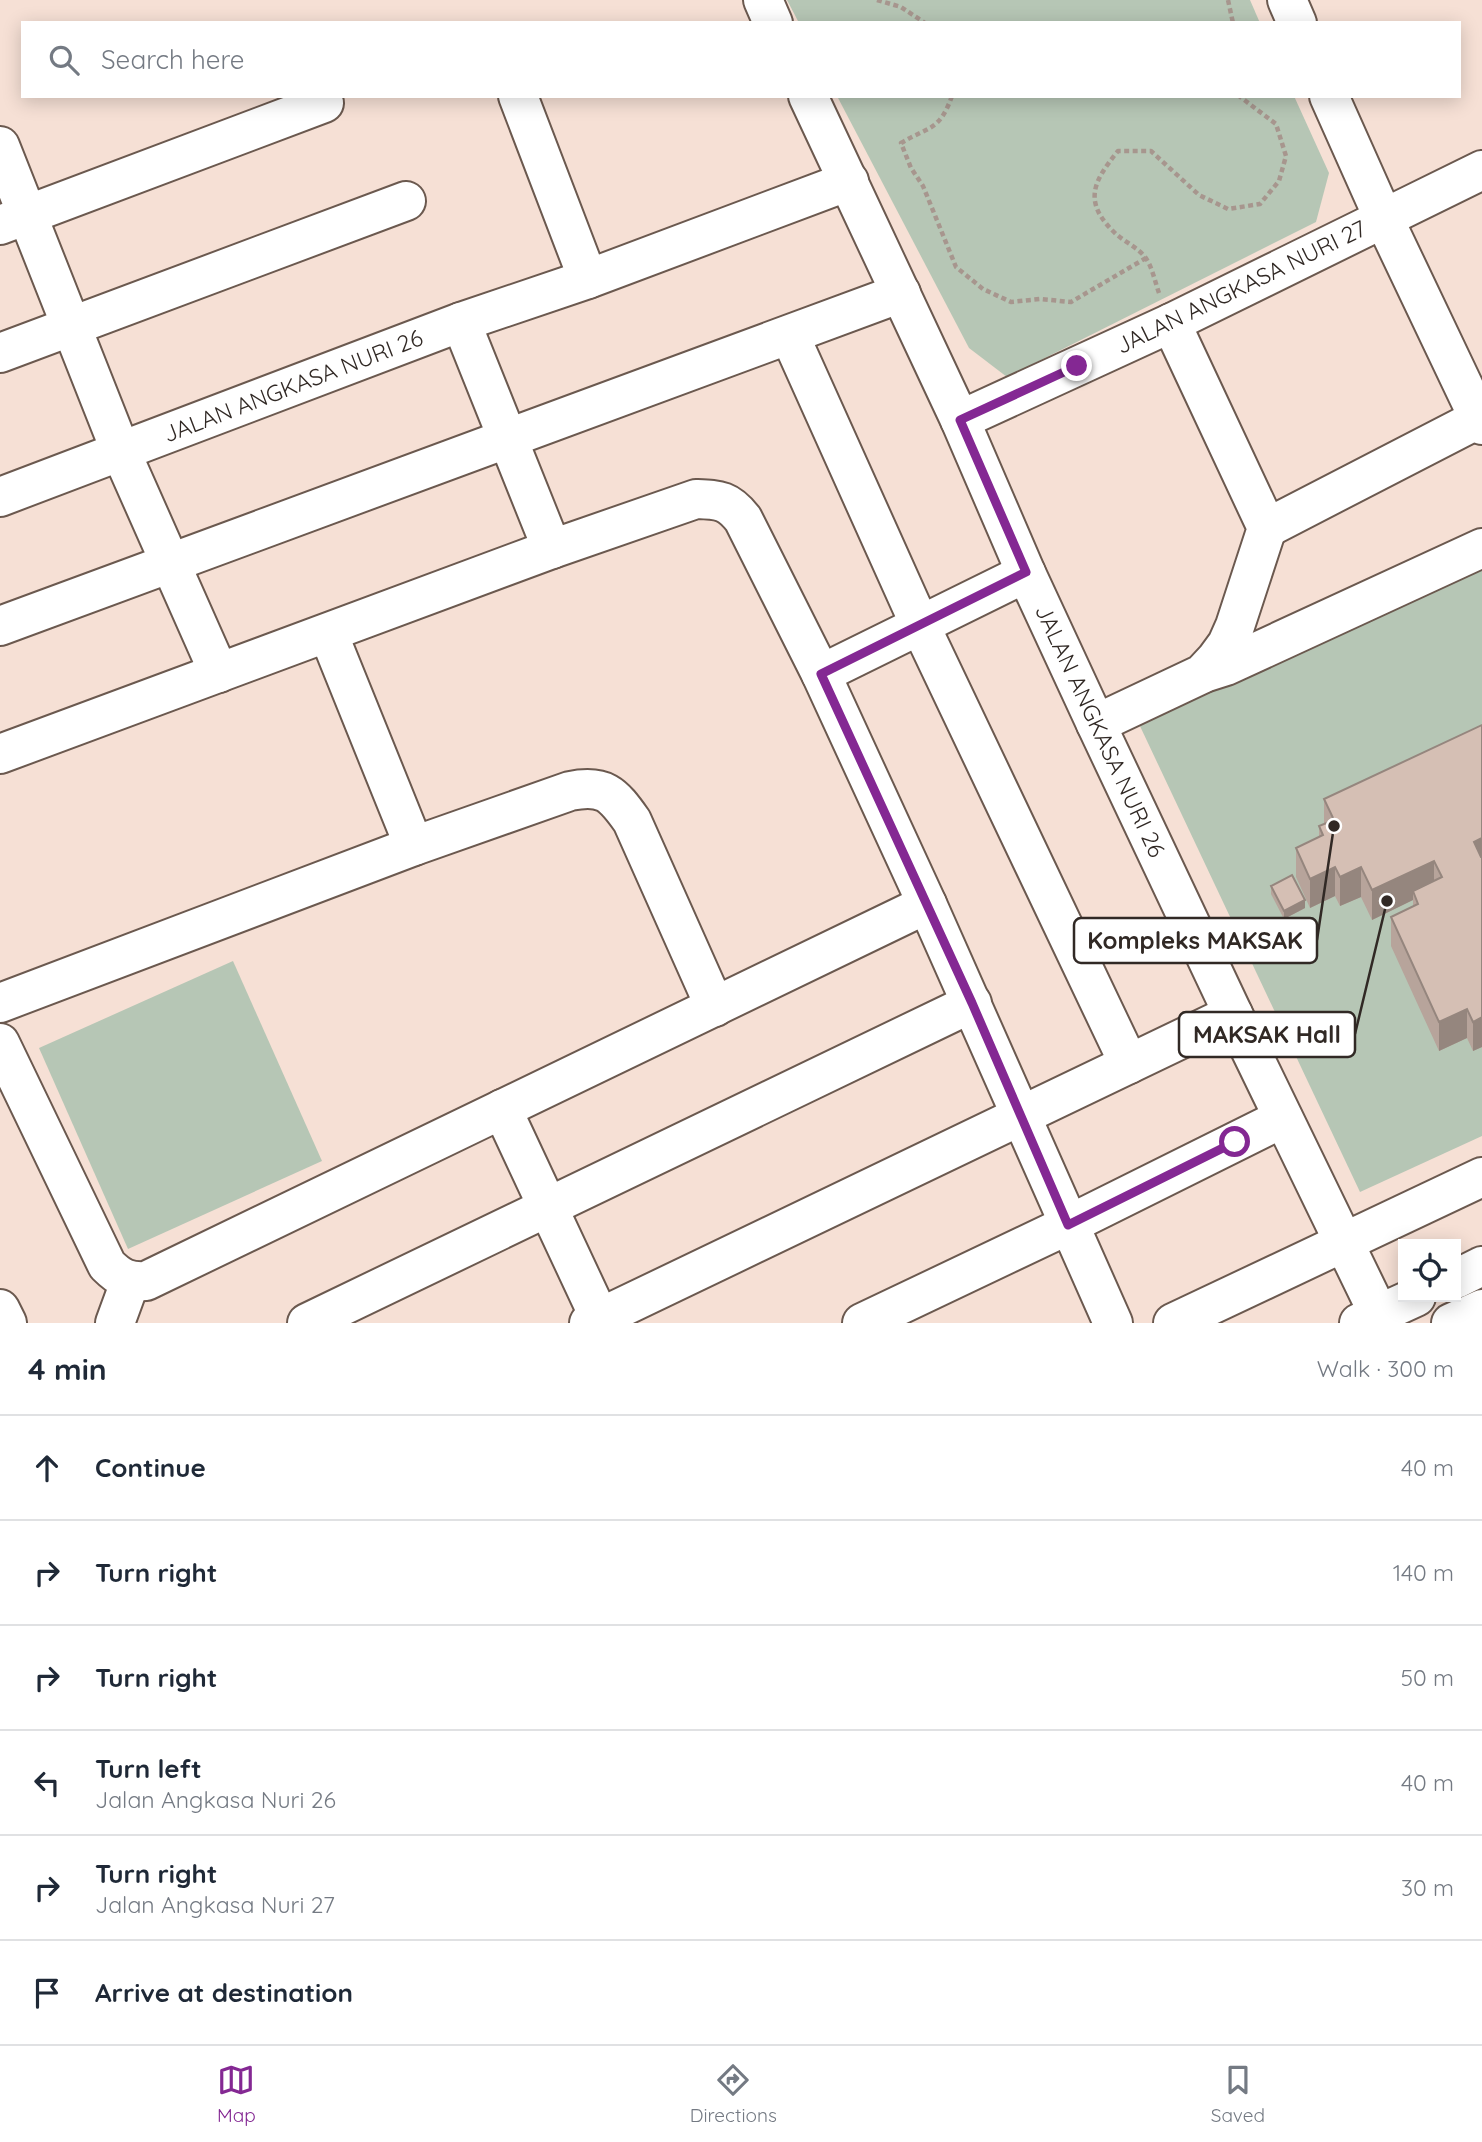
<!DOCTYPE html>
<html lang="en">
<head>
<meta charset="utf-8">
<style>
	:root { --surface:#fff; --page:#f2f2f3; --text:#1f2937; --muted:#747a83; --line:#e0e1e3; --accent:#842893 }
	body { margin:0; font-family:Quicksand,sans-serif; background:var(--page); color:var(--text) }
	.controls { position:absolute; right:21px; bottom:21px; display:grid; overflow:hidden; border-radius:0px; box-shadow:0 4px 18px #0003 }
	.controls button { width:63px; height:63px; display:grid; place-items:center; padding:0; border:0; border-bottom:2px solid var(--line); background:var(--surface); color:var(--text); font:35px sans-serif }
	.stop { position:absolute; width:21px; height:21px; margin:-16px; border:5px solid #842893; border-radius:50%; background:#fff }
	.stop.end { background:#842893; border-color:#fff; box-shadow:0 2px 7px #0008 }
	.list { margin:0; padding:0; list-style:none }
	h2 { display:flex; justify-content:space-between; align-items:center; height:91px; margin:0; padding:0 28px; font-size:30px }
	h2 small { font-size:23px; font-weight:400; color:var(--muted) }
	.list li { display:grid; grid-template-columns:46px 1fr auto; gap:21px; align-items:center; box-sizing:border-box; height:105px; padding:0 28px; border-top:2px solid var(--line) }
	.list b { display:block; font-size:26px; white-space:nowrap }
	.list p { margin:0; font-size:23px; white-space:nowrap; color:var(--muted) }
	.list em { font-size:23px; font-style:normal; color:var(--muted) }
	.icon { flex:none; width:38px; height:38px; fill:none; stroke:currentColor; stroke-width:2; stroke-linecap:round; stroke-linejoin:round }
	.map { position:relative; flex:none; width:1482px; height:1323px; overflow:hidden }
	.search { position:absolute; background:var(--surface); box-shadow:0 4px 18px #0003; left:21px; right:21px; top:21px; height:77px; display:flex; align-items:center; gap:18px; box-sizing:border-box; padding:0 24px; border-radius:0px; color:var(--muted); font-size:26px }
	.sheet { height:721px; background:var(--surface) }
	nav { display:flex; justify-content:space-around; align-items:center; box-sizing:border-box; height:98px; border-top:2px solid var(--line); background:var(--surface); font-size:19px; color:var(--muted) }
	nav a { display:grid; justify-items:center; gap:4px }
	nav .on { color:var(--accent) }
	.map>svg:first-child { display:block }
	.green { fill:#b6c6b5 }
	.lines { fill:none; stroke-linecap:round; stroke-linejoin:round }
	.minor-casing { stroke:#6b594f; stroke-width:42 }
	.major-casing { stroke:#6b594f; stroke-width:42 }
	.path { stroke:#a7968e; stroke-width:4.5; stroke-dasharray:5 3.5; stroke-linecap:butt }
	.minor { stroke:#fff; stroke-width:38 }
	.major { stroke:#fff; stroke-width:38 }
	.wall { fill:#b7a49b }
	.shaded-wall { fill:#95867e }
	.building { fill:#d5bfb4; stroke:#95867e; stroke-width:2 }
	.route { stroke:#842893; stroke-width:9 }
	.labels { text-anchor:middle; stroke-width:5; stroke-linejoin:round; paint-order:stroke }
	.street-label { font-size:23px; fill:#312925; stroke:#fff }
	.leader { fill:none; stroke:#312925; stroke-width:2.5 }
	.callout-dot { fill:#312925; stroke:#fff; stroke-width:2.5 }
	.callout { fill:#fff; stroke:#312925; stroke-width:2.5 }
	.callout-label { font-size:24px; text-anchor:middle; font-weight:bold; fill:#312925 }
</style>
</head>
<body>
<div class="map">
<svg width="1482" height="1323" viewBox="0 0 1482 1323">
	<rect width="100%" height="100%" fill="#f6e0d5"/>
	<!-- green -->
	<g class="green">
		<polygon points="787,0 1250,0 1260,23 799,23"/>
		<polygon points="837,96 1294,96 1329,173 1316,222 1007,377 969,348"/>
		<polygon points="1482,563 1482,1136 1360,1192 1139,724"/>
		<polygon points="233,961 322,1161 128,1249 39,1048"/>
	</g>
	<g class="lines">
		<!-- minor casing -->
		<g class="minor-casing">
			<g id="minor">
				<polyline points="763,0 773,23"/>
				<polyline points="1287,0 1297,23"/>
				<polyline points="518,96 588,279"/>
				<polyline points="808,96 960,420 1026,573 1096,724 1233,1014 1383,1323"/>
				<polyline points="1329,96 1383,217 1482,425"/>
				<polyline points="0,146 121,452 219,673"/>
				<polyline points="0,225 324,103"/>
				<polyline points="461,322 552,549"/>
				<polyline points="790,336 920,625 1129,1064"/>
				<polyline points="0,353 406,201"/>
				<polyline points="960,420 1171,323 1482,170"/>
				<polyline points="0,497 461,322 588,279 849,181"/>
				<polyline points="1267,528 1482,417"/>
				<polyline points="0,626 901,293"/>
				<polyline points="328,633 414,846"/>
				<polyline points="1204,673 1226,666 1482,548"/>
				<polyline points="821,674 1026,573"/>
				<polyline points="1096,724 1202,674 1216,659 1227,644 1235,626 1267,528 1171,323"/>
				<path d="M0,754L552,549L696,499C720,500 728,500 743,519L821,674L927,904L1113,1323"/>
				<path d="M0,1003L414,846L570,791C604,784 613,794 632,821L715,1007"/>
				<path d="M0,1043L107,1265C120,1278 128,1282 146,1281L927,904"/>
				<polyline points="502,1109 602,1323"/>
				<polyline points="0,1309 7,1323"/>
				<polyline points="115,1323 130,1282"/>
				<polyline points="307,1323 972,1003"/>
				<polyline points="589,1323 1233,1014"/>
				<polyline points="862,1323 1068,1225 1283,1118"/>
				<polyline points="1173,1323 1482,1177"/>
			</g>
		</g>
		<!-- major casing -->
		<g class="major-casing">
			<g id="major">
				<polyline points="1456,1279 1482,1266"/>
				<polyline points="1359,1323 1416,1297"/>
				<polyline points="1451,1323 1482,1309"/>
			</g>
		</g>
		<!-- path -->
		<g class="path">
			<polyline points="877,0 901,7 925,23"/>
			<polyline points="1228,0 1233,23"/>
			<path d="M952,96C939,132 929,126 901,143L911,168L923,186L956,267L983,289L1011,302L1040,299L1071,302L1146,258"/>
			<path d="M1159,293C1155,282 1152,266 1145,257C1138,248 1125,242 1116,234C1082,202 1093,182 1118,151H1151L1199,195L1228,209L1260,204L1279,181L1286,156L1276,124L1239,96"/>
		</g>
		<!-- minor -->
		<use href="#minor" class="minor"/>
		<!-- major -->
		<use href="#major" class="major"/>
	</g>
	<!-- wall -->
	<g class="wall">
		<polygon points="1482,725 1482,1047 1473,1051 1467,1038 1439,1051 1391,946 1391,917 1413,907 1413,900 1372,920 1361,897 1340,906 1335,896 1310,908 1296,877 1296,848 1319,837 1319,826 1324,824 1324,799"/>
		<polygon points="1271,886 1305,908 1284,919 1271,894"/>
	</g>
	<!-- shaded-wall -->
	<g class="shaded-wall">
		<polygon points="1482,838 1482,868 1474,842"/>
		<polygon points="1434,861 1434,890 1413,891 1413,900 1372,920 1372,890"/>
		<polygon points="1335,867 1335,896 1310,908 1310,879"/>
		<polygon points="1361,867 1361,897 1340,906 1340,877"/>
		<polygon points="1305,900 1305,908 1284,919 1284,911"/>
		<polygon points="1467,1009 1467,1038 1439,1051 1439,1022"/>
		<polygon points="1482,1017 1482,1047 1473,1051 1473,1022"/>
	</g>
	<!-- building -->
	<g class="building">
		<polygon points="1482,725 1482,838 1474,842 1481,857 1482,857 1482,1017 1473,1022 1467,1009 1439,1022 1391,917 1418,904 1413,891 1442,877 1434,861 1372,890 1361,867 1340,877 1335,867 1310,879 1296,848 1323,835 1319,826 1334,820 1324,799"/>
		<polygon points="1292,875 1305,900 1284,911 1271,886"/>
	</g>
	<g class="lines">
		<!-- route -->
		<polyline class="route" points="1077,366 960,420 1026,572 821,674 972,1003 1068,1225 1235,1142"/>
	</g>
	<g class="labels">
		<!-- street labels -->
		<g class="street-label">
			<text transform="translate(1241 287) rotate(-26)" y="8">JALAN ANGKASA NURI 27</text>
			<text transform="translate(293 386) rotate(-21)" y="8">JALAN ANGKASA NURI 26</text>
			<text transform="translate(1100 731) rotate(65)" y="8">JALAN ANGKASA NURI 26</text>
		</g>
	</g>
	<!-- callouts -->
	<path class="leader" d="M1334 826L1317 940M1387 901L1355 1034"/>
	<g class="callout-dot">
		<circle cx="1334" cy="826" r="7"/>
		<circle cx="1387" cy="901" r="7"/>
	</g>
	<g class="callout">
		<rect x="1074" y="918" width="243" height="45" rx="7"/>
		<rect x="1179" y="1012" width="176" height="45" rx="7"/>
	</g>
	<g class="callout-label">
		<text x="1195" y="949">Kompleks MAKSAK</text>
		<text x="1267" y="1043">MAKSAK Hall</text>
	</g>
</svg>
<div class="controls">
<button><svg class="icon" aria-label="locate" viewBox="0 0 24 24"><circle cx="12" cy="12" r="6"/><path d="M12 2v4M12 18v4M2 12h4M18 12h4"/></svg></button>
</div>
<div class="stop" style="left:1235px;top:1142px"></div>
<div class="stop end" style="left:1077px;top:366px"></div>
<div class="search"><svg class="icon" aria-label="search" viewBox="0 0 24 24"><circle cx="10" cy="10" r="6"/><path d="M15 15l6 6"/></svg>Search here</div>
</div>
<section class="sheet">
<h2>4 min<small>Walk · 300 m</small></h2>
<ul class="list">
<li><svg class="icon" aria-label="ahead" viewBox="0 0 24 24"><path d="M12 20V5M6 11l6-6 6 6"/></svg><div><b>Continue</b></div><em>40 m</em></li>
<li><svg class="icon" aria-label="right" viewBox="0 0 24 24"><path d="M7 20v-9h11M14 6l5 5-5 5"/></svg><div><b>Turn right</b></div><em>140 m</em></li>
<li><svg class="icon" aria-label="right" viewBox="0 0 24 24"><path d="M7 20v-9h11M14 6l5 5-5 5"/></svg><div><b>Turn right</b></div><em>50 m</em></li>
<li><svg class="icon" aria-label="left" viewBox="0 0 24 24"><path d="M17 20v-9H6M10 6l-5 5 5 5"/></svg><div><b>Turn left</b><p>Jalan Angkasa Nuri 26</p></div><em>40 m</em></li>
<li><svg class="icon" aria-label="right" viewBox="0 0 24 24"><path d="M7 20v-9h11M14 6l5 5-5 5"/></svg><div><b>Turn right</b><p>Jalan Angkasa Nuri 27</p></div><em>30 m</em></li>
<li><svg class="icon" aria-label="arrive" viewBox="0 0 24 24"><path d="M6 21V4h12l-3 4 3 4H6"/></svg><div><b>Arrive at destination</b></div></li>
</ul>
</section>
<nav>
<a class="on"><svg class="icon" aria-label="map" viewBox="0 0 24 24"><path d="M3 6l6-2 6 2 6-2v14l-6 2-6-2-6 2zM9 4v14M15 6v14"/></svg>Map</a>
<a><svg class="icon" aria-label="directions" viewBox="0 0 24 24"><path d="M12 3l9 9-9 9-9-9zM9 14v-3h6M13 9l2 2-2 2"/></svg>Directions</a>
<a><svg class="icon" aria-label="saved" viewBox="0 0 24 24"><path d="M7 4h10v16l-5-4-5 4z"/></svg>Saved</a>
</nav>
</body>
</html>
